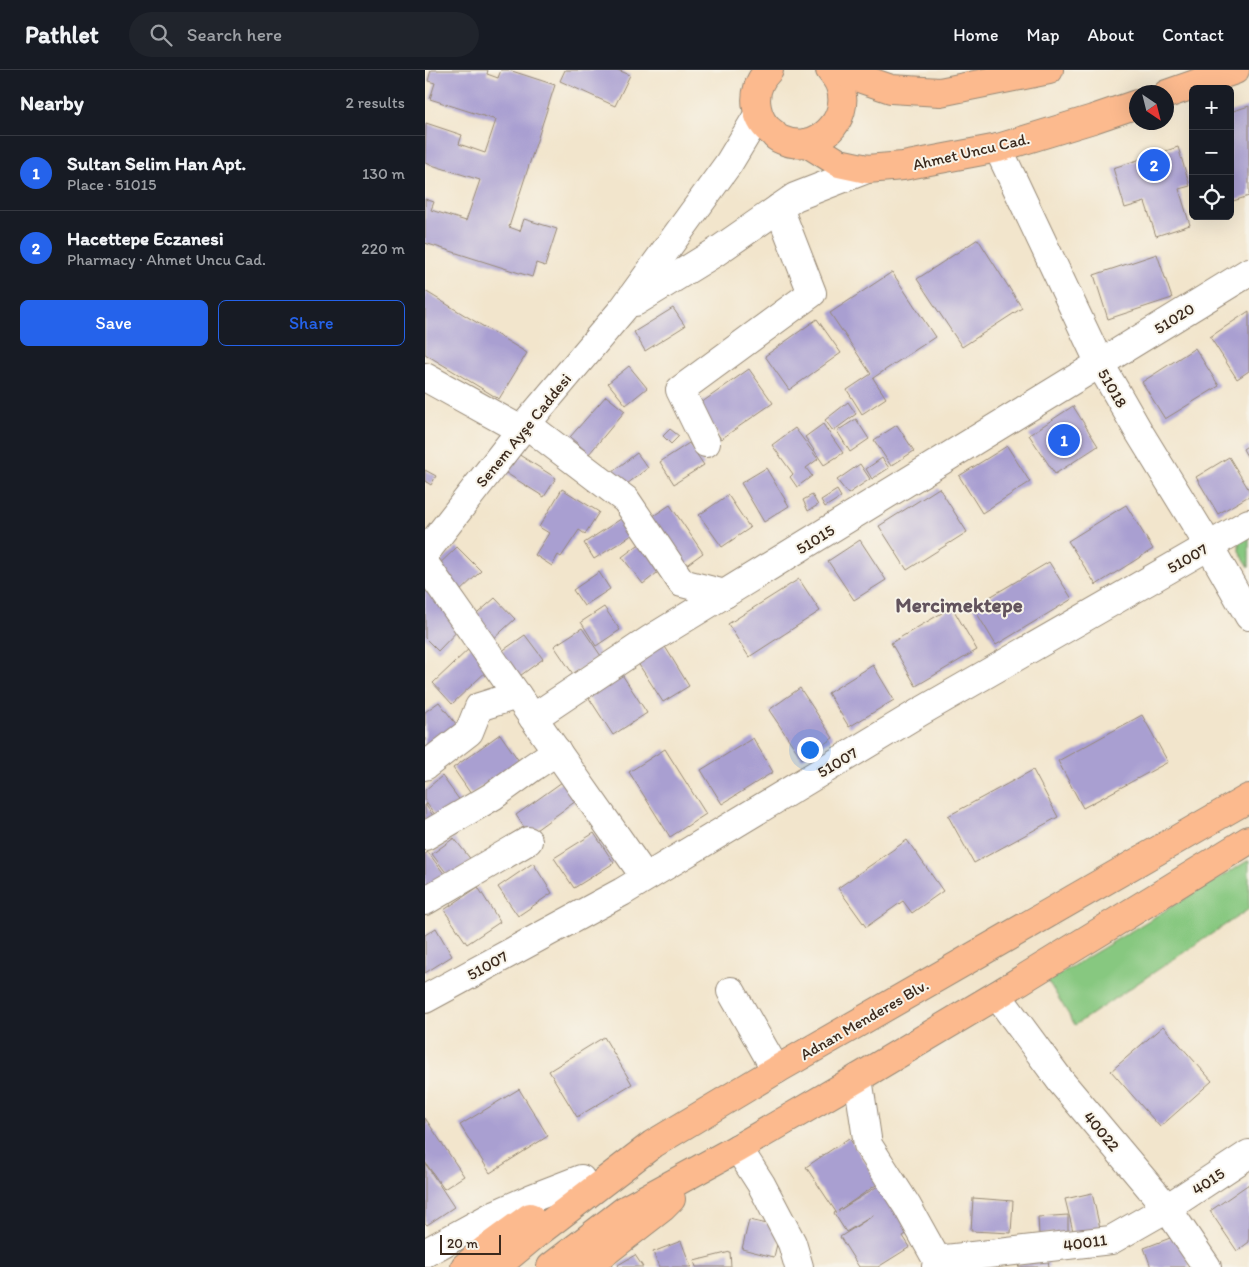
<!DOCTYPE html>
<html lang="en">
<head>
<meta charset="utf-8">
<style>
	:root { --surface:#171b24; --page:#20242c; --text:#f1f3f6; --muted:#9ea1a6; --line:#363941; --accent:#2563eb }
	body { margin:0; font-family:Itim,sans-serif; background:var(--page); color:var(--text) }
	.controls { position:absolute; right:15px; top:15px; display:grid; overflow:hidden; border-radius:8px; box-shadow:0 5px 20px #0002 }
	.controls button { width:45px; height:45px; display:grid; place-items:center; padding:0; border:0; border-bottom:1px solid var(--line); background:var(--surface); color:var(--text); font:25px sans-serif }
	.compass { position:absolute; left:704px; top:15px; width:45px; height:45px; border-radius:50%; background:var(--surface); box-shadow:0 5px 20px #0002; rotate:145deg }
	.scale { position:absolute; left:15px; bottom:12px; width:61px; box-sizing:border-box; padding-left:5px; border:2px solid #3b2a1e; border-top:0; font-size:14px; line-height:18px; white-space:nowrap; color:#3b2a1e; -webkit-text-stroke:4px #f7f3e8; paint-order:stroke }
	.you { position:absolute; left:384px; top:679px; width:18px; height:18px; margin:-12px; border:4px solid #fff; border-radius:50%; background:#1a73e8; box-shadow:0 0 0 8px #1a73e833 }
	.badge { display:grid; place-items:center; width:32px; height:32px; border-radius:50%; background:var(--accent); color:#fff; font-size:16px; font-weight:700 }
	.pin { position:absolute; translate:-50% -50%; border:2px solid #fff; box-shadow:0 1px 5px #0006 }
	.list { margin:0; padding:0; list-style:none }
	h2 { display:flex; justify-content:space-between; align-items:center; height:65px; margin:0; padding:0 20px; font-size:21px }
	h2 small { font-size:16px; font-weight:400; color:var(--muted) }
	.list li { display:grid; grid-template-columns:32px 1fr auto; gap:15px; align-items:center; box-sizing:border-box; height:75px; padding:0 20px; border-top:1px solid var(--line) }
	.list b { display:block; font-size:19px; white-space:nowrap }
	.list p { margin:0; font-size:16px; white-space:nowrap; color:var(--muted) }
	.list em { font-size:16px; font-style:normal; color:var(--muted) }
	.actions { display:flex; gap:10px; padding:15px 20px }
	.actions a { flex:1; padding:11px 0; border:1px solid var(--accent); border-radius:8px; text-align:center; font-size:18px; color:var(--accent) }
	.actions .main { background:var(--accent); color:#fff }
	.icon { flex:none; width:28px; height:28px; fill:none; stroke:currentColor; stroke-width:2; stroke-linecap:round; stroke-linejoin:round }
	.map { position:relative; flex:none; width:824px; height:1197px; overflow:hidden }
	header { display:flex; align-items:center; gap:30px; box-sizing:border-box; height:70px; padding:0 25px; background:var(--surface); border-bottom:1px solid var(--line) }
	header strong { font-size:24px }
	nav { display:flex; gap:28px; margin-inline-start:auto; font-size:18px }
	.search { width:350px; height:45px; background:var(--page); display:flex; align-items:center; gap:12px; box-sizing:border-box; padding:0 18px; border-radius:28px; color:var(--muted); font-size:19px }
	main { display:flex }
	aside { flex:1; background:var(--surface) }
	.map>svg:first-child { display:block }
	.green { fill:#87c880; stroke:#61794f }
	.building { fill:#a99fd1 }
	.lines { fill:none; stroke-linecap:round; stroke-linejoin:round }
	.minor-casing { stroke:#968875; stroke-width:30 }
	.major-casing { stroke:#968875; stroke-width:30 }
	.minor { stroke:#fff; stroke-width:28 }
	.major { stroke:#fcba8e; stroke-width:28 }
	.labels { text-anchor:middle; stroke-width:4; stroke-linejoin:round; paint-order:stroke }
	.street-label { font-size:16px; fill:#3b2a1e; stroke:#f7f3e8 }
	.district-label { font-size:21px; font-weight:bold; fill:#62535d; stroke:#f7f3e8 }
</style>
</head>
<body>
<header>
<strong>Pathlet</strong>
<div class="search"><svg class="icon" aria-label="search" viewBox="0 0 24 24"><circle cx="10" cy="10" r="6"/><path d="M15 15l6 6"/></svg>Search here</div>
<nav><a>Home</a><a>Map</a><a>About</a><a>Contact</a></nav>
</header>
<main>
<aside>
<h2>Nearby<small>2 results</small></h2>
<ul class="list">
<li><span class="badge">1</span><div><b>Sultan Selim Han Apt.</b><p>Place · 51015</p></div><em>130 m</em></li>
<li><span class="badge">2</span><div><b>Hacettepe Eczanesi</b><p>Pharmacy · Ahmet Uncu Cad.</p></div><em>220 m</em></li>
</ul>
<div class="actions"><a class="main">Save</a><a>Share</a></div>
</aside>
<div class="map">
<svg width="824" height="1197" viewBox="0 0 824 1197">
	<rect width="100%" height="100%" fill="#f7f3e8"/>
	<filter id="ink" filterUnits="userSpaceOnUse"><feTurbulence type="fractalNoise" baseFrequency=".02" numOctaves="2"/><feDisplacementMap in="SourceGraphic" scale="10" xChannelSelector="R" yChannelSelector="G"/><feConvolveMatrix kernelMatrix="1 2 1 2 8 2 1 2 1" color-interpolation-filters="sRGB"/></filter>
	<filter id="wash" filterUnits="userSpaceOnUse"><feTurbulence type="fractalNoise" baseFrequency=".0096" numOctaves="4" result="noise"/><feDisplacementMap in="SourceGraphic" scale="20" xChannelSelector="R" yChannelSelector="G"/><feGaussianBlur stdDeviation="1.12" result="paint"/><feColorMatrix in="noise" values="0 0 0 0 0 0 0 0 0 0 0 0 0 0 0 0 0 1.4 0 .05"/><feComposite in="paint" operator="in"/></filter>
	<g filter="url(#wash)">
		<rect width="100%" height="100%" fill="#f2e5cc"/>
		<!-- green -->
		<g class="green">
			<polygon points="824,465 824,497 814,481 814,471"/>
			<polygon points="824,790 824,839 650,955 623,911"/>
		</g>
		<g id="blocks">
			<!-- building -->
			<g class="building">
				<polygon points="6,0 63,0 62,4 73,8 76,0 84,0 130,15 84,157 95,161 99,149 132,159 120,196 111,193 107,207 0,173 0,129 9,132 6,140 41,151 55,110 0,93 1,53 37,65 34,74 60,83 71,50 5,29 10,13 3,11"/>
				<polygon points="140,0 193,0 205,5 190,36 135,11"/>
				<polygon points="824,36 824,126 805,132 805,42"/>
				<polygon points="753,77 765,116 754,119 765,155 731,166 720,132 700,138 688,98"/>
				<polygon points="553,169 597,238 537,277 492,209"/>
				<polygon points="732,184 747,228 683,249 669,205"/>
				<polygon points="467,202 510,267 448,308 461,328 437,344 422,320 446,304 405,243"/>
				<polygon points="0,221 102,283 74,329 0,284"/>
				<polygon points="248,238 260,256 220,281 209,262"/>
				<polygon points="824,241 824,301 812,309 785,267"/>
				<polygon points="392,249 416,283 364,320 340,286"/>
				<polygon points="770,278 794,316 740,349 717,312"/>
				<polygon points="204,296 222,318 201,335 183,313"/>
				<polygon points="324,299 348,333 296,369 273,335"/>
				<polygon points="181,326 200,341 164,384 145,367"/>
				<polygon points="423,332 431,344 408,361 400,350"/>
				<polygon points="648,336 673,376 630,404 604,365"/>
				<polygon points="431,349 444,369 425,382 412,361"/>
				<polygon points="398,354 418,383 399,395 380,367"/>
				<polygon points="472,355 489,381 466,396 449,370"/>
				<polygon points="370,358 393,389 381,398 387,406 372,417 365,407 368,404 347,375"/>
				<polygon points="245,359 254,366 246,374 238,366"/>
				<polygon points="264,373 279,395 249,414 235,392"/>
				<polygon points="824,375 824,390 818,379"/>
				<polygon points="582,376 605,412 557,443 534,406"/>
				<polygon points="212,383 223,398 198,417 187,402"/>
				<polygon points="93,384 131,408 119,427 81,403"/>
				<polygon points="804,387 824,420 824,426 793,444 771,407"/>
				<polygon points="457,388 464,398 447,409 441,399"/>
				<polygon points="435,394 445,409 423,424 412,410"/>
				<polygon points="341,398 364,436 339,452 316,413"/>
				<polygon points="0,400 11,406 6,415 0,411"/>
				<polygon points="514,418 542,462 482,500 454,456"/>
				<polygon points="137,419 174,442 160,464 154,460 136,487 133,485 127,496 110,485 124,463 114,457"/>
				<polygon points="412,420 416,427 400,437 396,430"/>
				<polygon points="303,425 325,458 297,477 274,445"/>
				<polygon points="387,425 393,435 383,441 378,430"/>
				<polygon points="245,435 278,483 253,501 219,452"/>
				<polygon points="701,435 728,479 671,515 643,471"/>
				<polygon points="205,443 215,460 169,489 159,473"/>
				<polygon points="435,470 461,510 429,530 403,491"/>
				<polygon points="217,472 237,499 218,514 197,487"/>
				<polygon points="32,477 56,501 31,525 7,501"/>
				<polygon points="624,492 647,529 571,575 548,537"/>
				<polygon points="174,502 185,519 159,536 148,520"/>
				<polygon points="0,509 40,553 13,581 0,568"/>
				<polygon points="374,509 395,541 324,587 303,554"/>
				<polygon points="70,528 90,549 65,572 45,550"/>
				<polygon points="179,537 195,560 171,576 156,552"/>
				<polygon points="527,537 552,580 491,616 466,573"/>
				<polygon points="157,558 176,586 148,604 129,576"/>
				<polygon points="100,565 118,589 88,611 70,586"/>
				<polygon points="236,570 264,616 238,632 209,587"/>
				<polygon points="48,575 68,595 27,634 8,613"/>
				<polygon points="448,595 469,630 424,657 403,623"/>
				<polygon points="196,603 222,643 188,665 162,625"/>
				<polygon points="375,618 408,668 377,689 344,640"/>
				<polygon points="14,632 35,659 0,685 0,642"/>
				<polygon points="717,645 743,692 658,738 633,691"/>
				<polygon points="75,664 94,691 46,724 28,698"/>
				<polygon points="328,668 348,702 297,734 276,700"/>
				<polygon points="240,679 281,744 245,767 204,702"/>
				<polygon points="608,700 633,747 549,793 523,746"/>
				<polygon points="17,706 36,732 13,749 0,731 0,720"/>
				<polygon points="137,712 151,731 104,765 91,745"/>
				<polygon points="0,734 11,750 0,758"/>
				<polygon points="169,763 189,793 149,818 129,788"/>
				<polygon points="29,768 47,791 25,808 7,784"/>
				<polygon points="482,770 518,821 487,843 478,831 441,857 413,818"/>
				<polygon points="3,782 20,805 0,820 0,784"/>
				<polygon points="108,793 127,823 93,846 73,817"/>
				<polygon points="53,817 75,852 42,874 19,840"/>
				<polygon points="11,858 27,886 0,903 0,865"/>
				<polygon points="738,956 787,1011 735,1057 686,1001"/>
				<polygon points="179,967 207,1014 152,1047 124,1001"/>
				<polygon points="94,1019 123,1066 65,1103 35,1055"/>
				<polygon points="0,1048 39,1106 19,1119 0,1092"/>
				<polygon points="424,1068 454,1113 413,1141 453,1116 465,1135 467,1134 485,1162 478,1166 485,1177 453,1197 434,1197 415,1167 449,1145 421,1162 409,1143 411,1142 381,1097"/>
				<polygon points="0,1093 29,1137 2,1155 0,1153"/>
				<polygon points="824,1114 824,1172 812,1181 785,1141"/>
				<polygon points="667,1123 675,1158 649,1165 640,1129"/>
				<polygon points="548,1128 588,1131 586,1163 546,1161"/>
				<polygon points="643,1145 643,1163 614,1164 613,1147"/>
				<polygon points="324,1150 356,1157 349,1187 317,1179"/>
				<polygon points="753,1165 765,1197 726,1197 719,1178"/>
				<polygon points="256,1171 266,1197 234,1197 228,1182"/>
				<polygon points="305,1182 306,1197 271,1197 269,1191"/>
				<polygon points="210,1185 218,1197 194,1197 193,1195"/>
				<polygon points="623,1190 624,1197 594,1197 593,1194"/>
			</g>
		</g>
	</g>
	<g filter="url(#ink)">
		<use href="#blocks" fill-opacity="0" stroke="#968875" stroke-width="1"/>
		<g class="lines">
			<!-- minor casing -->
			<g class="minor-casing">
				<g id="minor">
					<polyline points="573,78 675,294 714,362 784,476 824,546"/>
					<polyline points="210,232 291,182 370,127 442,99"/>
					<polyline points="0,307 96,360"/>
					<polyline points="101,354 201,430 257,513 300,524"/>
					<polyline points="281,373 255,320 387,223 354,138"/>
					<polyline points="0,483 96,360 198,239 304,93 333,45"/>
					<polyline points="0,494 220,807"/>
					<polyline points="108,648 226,569 824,202"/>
					<polyline points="0,696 44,662 54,637 92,625"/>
					<polyline points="0,766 68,726 108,697 132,681"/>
					<polyline points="0,831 103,771"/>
					<polyline points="306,921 351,1000"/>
					<polyline points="572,925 637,1013 742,1138 782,1197"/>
					<polyline points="0,929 197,822 495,642 824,453"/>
					<polyline points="433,1008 443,1075 482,1136 512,1190 511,1197"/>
					<polyline points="313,1078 336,1114 367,1173 374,1197"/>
					<polyline points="0,1183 71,1144 107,1128 156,1109"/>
					<polyline points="512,1190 686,1170 742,1138 824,1084"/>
				</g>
			</g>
			<!-- major casing -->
			<g class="major-casing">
				<g id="major">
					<path d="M344,0C334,10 329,24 332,38C334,49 339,57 348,63C350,66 354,69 357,70C391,85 427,50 415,16C413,10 409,5 405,0"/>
					<polyline points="411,0 466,19 515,22 624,0"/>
					<polyline points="742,24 810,0"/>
					<polyline points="382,73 414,93 442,99 478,96 573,78 668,49 712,34"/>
					<polyline points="40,1197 61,1179 105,1147"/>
					<polyline points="71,1197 111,1164 228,1074 351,1000 824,728"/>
					<polyline points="126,1197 200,1140 313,1078 433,1008 572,925 824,770"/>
					<polyline points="161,1197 237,1138 246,1129"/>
				</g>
			</g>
			<!-- minor -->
			<use href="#minor" class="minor"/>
			<!-- major -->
			<use href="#major" class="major"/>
		</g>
	</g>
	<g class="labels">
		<!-- street labels -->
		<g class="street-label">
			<text transform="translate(546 81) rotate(-13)" y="6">Ahmet Uncu Cad.</text>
			<text transform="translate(749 248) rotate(-32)" y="6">51020</text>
			<text transform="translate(688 318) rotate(60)" y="6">51018</text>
			<text transform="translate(98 360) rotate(-51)" y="6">Senem Ayşe Caddesi</text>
			<text transform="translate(390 469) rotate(-32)" y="6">51015</text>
			<text transform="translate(762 488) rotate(-30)" y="6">51007</text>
			<text transform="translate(412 692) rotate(-31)" y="6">51007</text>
			<text transform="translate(62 895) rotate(-29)" y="6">51007</text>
			<text transform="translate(439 949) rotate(-30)" y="6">Adnan Menderes Blv.</text>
			<text transform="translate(677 1061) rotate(50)" y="6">40022</text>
			<text transform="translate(783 1111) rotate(-34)" y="6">4015</text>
			<text transform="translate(660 1172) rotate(-8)" y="6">40011</text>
		</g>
		<!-- district labels -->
		<g class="district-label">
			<text x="534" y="542">Mercimektepe</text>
		</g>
	</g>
</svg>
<div class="controls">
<button>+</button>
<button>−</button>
<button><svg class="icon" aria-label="locate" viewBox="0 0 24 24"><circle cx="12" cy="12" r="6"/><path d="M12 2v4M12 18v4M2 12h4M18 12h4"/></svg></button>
</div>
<svg class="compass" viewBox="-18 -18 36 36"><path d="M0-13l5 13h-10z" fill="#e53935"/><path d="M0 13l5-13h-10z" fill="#9ea1a6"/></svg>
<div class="scale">20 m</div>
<div class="you"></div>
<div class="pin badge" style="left:639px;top:370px">1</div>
<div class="pin badge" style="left:729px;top:95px">2</div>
</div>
</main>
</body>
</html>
